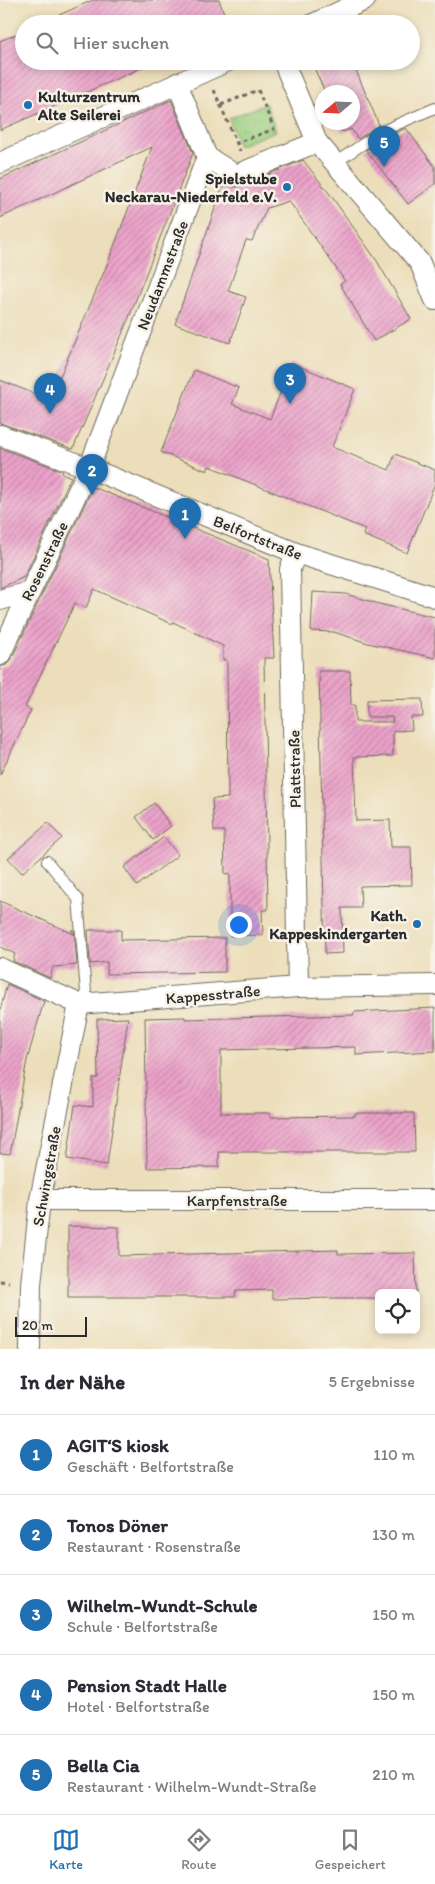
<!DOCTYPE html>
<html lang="de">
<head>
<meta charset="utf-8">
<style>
	:root { --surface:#fff; --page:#f7f7f7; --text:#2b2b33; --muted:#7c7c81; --line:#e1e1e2; --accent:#1f6fb2 }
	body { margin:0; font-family:Itim,sans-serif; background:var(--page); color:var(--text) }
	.controls { position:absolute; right:15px; bottom:15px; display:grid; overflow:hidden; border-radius:8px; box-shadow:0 2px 8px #0003 }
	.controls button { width:45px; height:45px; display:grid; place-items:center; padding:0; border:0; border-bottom:1px solid var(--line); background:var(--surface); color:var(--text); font:25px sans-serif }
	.compass { position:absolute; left:315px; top:85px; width:45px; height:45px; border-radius:50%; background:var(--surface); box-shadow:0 2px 8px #0003; rotate:251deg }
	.scale { position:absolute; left:15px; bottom:12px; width:72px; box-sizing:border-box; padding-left:5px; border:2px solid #2b2b2b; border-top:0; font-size:14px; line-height:18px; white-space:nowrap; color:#2b2b2b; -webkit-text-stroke:4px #f7f3e8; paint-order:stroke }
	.you { position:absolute; left:238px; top:924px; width:18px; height:18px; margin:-12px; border:4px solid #fff; border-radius:50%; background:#1a73e8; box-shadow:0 0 0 8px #1a73e833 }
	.badge { display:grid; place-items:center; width:32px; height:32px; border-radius:50%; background:var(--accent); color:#fff; font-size:16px; font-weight:700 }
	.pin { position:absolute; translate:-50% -41px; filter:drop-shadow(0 1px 2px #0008) }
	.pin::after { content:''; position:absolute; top:26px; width:18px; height:15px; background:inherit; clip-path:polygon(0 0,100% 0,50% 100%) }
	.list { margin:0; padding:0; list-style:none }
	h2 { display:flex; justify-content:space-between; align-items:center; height:65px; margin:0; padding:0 20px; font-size:21px }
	h2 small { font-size:16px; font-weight:400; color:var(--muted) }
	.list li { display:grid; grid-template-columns:32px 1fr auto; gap:15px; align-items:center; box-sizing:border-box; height:80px; padding:0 20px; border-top:1px solid var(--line) }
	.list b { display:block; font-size:19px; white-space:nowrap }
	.list p { margin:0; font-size:16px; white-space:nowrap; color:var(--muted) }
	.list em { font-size:16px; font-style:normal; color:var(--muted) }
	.icon { flex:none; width:28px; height:28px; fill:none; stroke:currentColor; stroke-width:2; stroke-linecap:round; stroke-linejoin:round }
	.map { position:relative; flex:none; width:435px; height:1349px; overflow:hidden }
	.search { position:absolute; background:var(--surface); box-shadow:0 2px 8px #0003; left:15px; right:15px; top:15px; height:55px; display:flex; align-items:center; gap:12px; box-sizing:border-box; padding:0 18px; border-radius:28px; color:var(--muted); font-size:19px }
	.sheet { height:465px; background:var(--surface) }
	nav { display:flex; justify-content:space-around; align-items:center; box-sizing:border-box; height:70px; border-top:1px solid var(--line); background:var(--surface); font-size:14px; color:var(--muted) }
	nav a { display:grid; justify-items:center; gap:2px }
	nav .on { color:var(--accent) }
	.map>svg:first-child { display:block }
	.park { fill:url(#park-crowns); stroke:#637d56 }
	.building { fill:url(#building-hatch) }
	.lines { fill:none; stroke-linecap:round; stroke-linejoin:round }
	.lane-casing { stroke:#6f6a5d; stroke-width:12 }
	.street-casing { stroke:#6f6a5d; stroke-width:22 }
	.path { stroke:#6f6a5d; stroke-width:3; stroke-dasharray:4 4; stroke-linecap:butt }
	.lane { stroke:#fff; stroke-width:10 }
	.street { stroke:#fff; stroke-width:20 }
	.poi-dot { fill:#1f6fb2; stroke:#f7f3e8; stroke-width:2 }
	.labels { text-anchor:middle; stroke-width:5; stroke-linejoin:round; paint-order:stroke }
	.poi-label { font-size:16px; font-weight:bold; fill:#2b2b2b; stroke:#f7f3e8; text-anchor:end }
	.street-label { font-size:16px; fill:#2b2b2b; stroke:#f7f3e8 }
</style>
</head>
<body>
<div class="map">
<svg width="435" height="1349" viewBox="0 0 435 1349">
	<defs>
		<pattern id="park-crowns" width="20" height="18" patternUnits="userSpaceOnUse" patternTransform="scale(1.25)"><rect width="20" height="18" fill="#9bcf80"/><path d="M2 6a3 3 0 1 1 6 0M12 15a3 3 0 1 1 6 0" fill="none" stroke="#86b26f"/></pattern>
		<pattern id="building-hatch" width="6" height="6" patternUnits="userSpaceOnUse" patternTransform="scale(1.25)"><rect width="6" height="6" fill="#eca2ca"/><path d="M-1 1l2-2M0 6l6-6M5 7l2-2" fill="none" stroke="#bf84a4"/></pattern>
	</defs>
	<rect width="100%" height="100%" fill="#f7f3e8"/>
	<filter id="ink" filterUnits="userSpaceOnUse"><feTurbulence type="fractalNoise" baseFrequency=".02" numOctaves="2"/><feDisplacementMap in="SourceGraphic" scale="10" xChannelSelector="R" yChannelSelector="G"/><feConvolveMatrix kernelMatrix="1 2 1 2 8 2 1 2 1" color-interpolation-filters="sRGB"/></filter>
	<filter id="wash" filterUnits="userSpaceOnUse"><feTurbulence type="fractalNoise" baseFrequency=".0096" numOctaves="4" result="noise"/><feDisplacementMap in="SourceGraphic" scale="20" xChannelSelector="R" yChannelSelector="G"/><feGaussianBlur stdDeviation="1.12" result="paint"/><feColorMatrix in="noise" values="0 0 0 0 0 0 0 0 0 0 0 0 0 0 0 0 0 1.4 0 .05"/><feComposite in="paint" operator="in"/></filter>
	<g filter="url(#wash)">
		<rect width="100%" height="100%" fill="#ecdeba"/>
		<!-- park -->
		<polygon class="park" points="266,104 276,131 238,146 229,118"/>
		<g id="blocks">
			<!-- building -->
			<g class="building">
				<polygon points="93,0 219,0 228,24 39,24"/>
				<polygon points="24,31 24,61 157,61 0,130 0,41"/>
				<polygon points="311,61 352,61 379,125 358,139 351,129 343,132 338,122 352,122 352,92 325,92"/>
				<polygon points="171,100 193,153 126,325 73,449 0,423 0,380 50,400 107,265 152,147 0,218 0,179"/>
				<polygon points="406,128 435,167 435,184 408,204 366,150 385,138"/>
				<polygon points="303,160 332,197 377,261 411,319 374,341 340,284 345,281 289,201 267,208 252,241 246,240 228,291 246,297 230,343 175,324 222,188 229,185 235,187 240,186"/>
				<polygon points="292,363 355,389 332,447 389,470 395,454 435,470 435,483 407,553 363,535 365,529 209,466 207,471 161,452 194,370 239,388 232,404 270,419"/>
				<polygon points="0,448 63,471 62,473 71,477 24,577 0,588"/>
				<polygon points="93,487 269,559 274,658 264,658 268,910 262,910 263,935 230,936 230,873 225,874 224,831 214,831 212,799 228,798 227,660 223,660 223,646 173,622 172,624 94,589 86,608 75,603 25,707 31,710 0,775 0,667 6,665 11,660"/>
				<polygon points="313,592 346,594 379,604 435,617 435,658 368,643 334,632 311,631"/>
				<polygon points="319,671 350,671 351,705 355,705 355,722 393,722 392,717 367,717 367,700 422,699 423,717 411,717 412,730 393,731 393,756 354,757 356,821 390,820 391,847 411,847 412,885 360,886 361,908 342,908 343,953 325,954"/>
				<polygon points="154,803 171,826 153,840 136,817"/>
				<polygon points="48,823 62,838 22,873 8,858"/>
				<polygon points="164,837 178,855 137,886 124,867"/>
				<polygon points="0,901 74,934 71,930 74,930 77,965 53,967 50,978 13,961 15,954 0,947"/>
				<polygon points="88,930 121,930 121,940 225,938 225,972 107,974 107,962 90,964"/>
				<polygon points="7,984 44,1001 27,1060 10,1154 0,1153 0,1011"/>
				<polygon points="435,1008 435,1051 356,1055 356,1047 221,1050 221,1113 270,1113 270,1117 355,1116 355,1113 414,1113 415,1152 219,1152 219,1167 147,1168 145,1018 185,1017 185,1019 354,1015 354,1012"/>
				<polygon points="128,1018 107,1165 67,1159 75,1105 93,1107 93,1078 98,1078 97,1019"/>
				<polygon points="68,1226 119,1227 119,1256 338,1250 338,1254 415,1253 416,1293 379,1293 379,1298 339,1298 272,1299 272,1290 236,1291 235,1297 68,1297"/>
			</g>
		</g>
	</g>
	<g filter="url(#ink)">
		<use href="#blocks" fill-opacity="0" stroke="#6f6a5d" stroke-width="1"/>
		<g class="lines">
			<!-- lane casing -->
			<g class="lane-casing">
				<g id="lane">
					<polyline points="335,163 382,131 435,108"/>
					<polyline points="47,861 78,899 87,1004"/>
				</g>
			</g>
			<!-- street casing -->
			<g class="street-casing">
				<g id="street">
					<polyline points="313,24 365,0"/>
					<polyline points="283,61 317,142 420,263 435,300"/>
					<polyline points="207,157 236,175 317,142"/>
					<polyline points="0,163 228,61"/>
					<polyline points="0,435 89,468 296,553 435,597"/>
					<polyline points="296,553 290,569 298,987"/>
					<polyline points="0,600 29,592"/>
					<polyline points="0,655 89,468 207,157 177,83"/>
					<polyline points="0,968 79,1004 298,987 435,985"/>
					<polyline points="40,1200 435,1200"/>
					<polyline points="30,1349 31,1284 40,1200 79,1004"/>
				</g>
			</g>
			<!-- path -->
			<g class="path">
				<polyline points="214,90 240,151"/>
				<polyline points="221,105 258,90 274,129 237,143"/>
				<polyline points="0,1281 9,1282"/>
			</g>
			<!-- lane -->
			<use href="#lane" class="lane"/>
			<!-- street -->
			<use href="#street" class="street"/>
		</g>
	</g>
	<!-- markers -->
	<g class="poi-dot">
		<circle cx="28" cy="105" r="5"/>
		<circle cx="287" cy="187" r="5"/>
		<circle cx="417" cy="924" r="5"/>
	</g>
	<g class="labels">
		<!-- poi labels -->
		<g class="poi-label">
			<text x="38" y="102" text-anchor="start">Kulturzentrum<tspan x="38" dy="18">Alte Seilerei</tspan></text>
			<text x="277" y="184">Spielstube<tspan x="277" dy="18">Neckarau-Niederfeld e.V.</tspan></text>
			<text x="407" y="921">Kath.<tspan x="407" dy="18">Kappeskindergarten</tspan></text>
		</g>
		<!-- street labels -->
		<g class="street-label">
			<text transform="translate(162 275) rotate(-69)" y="6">Neudammstraße</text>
			<text transform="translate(258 537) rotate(22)" y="6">Belfortstraße</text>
			<text transform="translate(44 561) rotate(-64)" y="6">Rosenstraße</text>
			<text transform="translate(294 769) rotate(-91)" y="6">Plattstraße</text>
			<text transform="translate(213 994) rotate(-5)" y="6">Kappesstraße</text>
			<text transform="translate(46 1176) rotate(-80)" y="6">Schwingstraße</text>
			<text x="237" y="1206">Karpfenstraße</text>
		</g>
	</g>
</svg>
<div class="controls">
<button><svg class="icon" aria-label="locate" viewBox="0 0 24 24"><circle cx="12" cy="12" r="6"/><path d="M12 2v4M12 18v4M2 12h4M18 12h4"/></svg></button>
</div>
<svg class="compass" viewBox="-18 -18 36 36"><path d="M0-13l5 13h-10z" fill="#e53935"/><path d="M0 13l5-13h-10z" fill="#7c7c81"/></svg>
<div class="scale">20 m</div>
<div class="you"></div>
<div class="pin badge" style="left:185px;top:539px">1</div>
<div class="pin badge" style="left:92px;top:495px">2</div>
<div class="pin badge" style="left:290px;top:404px">3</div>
<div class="pin badge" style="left:50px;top:414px">4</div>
<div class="pin badge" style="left:384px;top:167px">5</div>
<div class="search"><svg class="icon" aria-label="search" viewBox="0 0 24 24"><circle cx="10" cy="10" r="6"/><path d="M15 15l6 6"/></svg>Hier suchen</div>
</div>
<section class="sheet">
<h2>In der Nähe<small>5 Ergebnisse</small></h2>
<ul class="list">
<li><span class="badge">1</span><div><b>AGIT‘S kiosk</b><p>Geschäft · Belfortstraße</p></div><em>110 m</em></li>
<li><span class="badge">2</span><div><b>Tonos Döner</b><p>Restaurant · Rosenstraße</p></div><em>130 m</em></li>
<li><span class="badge">3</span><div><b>Wilhelm-Wundt-Schule</b><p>Schule · Belfortstraße</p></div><em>150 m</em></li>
<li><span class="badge">4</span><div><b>Pension Stadt Halle</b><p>Hotel · Belfortstraße</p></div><em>150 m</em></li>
<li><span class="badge">5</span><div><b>Bella Cia</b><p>Restaurant · Wilhelm-Wundt-Straße</p></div><em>210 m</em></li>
</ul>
</section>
<nav>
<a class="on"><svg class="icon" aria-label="map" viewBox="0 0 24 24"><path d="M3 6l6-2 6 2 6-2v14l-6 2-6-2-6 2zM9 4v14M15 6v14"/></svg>Karte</a>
<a><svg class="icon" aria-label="directions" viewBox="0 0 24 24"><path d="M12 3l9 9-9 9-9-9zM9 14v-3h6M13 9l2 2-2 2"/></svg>Route</a>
<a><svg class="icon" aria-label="saved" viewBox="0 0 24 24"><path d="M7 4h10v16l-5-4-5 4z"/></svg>Gespeichert</a>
</nav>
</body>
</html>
